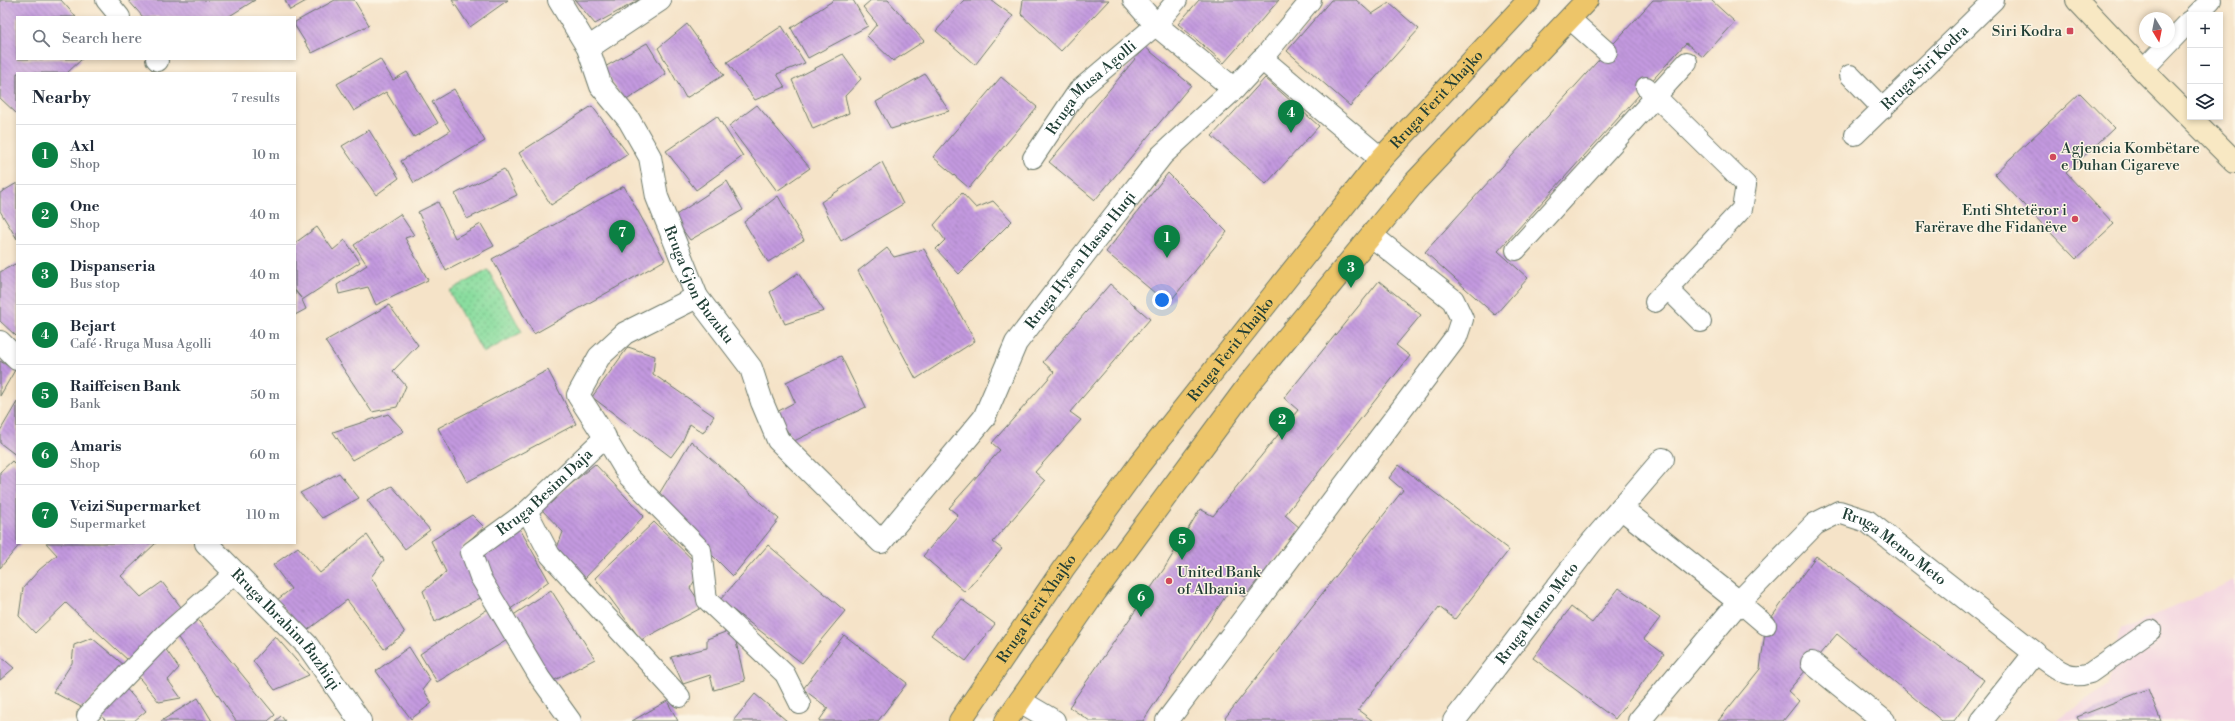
<!DOCTYPE html>
<html lang="en">
<head>
<meta charset="utf-8">
<style>
	:root { --surface:#fff; --page:#f6f6f7; --text:#1f2937; --muted:#747a83; --line:#e0e1e3; --accent:#0b8043 }
	body { margin:0; font-family:"Libre Bodoni",serif; background:var(--page); color:var(--text) }
	.controls { position:absolute; right:12px; top:12px; display:grid; overflow:hidden; border-radius:0px; box-shadow:0 2px 6px #0003 }
	.controls button { width:36px; height:36px; display:grid; place-items:center; padding:0; border:0; border-bottom:1px solid var(--line); background:var(--surface); color:var(--text); font:20px sans-serif }
	.compass { position:absolute; left:2139px; top:12px; width:36px; height:36px; border-radius:50%; background:var(--surface); box-shadow:0 2px 6px #0003; rotate:170deg }
	.you { position:absolute; left:1162px; top:300px; width:14px; height:14px; margin:-10px; border:3px solid #fff; border-radius:50%; background:#1a73e8; box-shadow:0 0 0 6px #1a73e833 }
	.badge { display:grid; place-items:center; width:26px; height:26px; border-radius:50%; background:var(--accent); color:#fff; font-size:13px; font-weight:700 }
	.pin { position:absolute; translate:-50% -33px; filter:drop-shadow(0 1px 2px #0008) }
	.pin::after { content:''; position:absolute; top:21px; width:14px; height:12px; background:inherit; clip-path:polygon(0 0,100% 0,50% 100%) }
	.list { margin:0; padding:0; list-style:none }
	h2 { display:flex; justify-content:space-between; align-items:center; height:52px; margin:0; padding:0 16px; font-size:17px }
	h2 small { font-size:13px; font-weight:400; color:var(--muted) }
	.list li { display:grid; grid-template-columns:26px 1fr auto; gap:12px; align-items:center; box-sizing:border-box; height:60px; padding:0 16px; border-top:1px solid var(--line) }
	.list b { display:block; font-size:15px; white-space:nowrap }
	.list p { margin:0; font-size:13px; white-space:nowrap; color:var(--muted) }
	.list em { font-size:13px; font-style:normal; color:var(--muted) }
	.icon { flex:none; width:22px; height:22px; fill:none; stroke:currentColor; stroke-width:2; stroke-linecap:round; stroke-linejoin:round }
	.map { position:relative; flex:none; width:2235px; height:721px; overflow:hidden }
	.search { position:absolute; background:var(--surface); box-shadow:0 2px 6px #0003; left:16px; top:16px; width:280px; height:44px; display:flex; align-items:center; gap:10px; box-sizing:border-box; padding:0 14px; border-radius:0px; color:var(--muted); font-size:15px }
	.panel { position:absolute; background:var(--surface); box-shadow:0 2px 6px #0003; left:16px; top:72px; width:280px; height:472px; border-radius:0px }
	.map>svg:first-child { display:block }
	.built { fill:#f2cfe0 }
	.park { fill:url(#park-dots); stroke:#548d6a }
	.building { fill:url(#building-back-hatch) }
	.lines { fill:none; stroke-linecap:round; stroke-linejoin:round }
	.lane-casing { stroke:#6a7768; stroke-width:22 }
	.street-casing { stroke:#6a7768; stroke-width:24 }
	.secondary-casing { stroke:#6a7768; stroke-width:24 }
	.primary-casing { stroke:#6a7768; stroke-width:24 }
	.lane { stroke:#fff; stroke-width:20 }
	.street { stroke:#fff; stroke-width:22 }
	.secondary { stroke:#f8e8c3; stroke-width:22 }
	.primary { stroke:#edc569; stroke-width:22 }
	.poi-dot { fill:#d1495b; stroke:#fcf5e5; stroke-width:1.5 }
	.labels { text-anchor:middle; stroke-width:3; stroke-linejoin:round; paint-order:stroke }
	.poi-label { font-size:15px; fill:#1f3d34; stroke:#fcf5e5; text-anchor:end }
	.street-label { font-size:15px; fill:#1f3d34; stroke:#fcf5e5 }
</style>
</head>
<body>
<div class="map">
<svg width="2235" height="721" viewBox="0 0 2235 721">
	<defs>
		<pattern id="park-dots" width="8" height="8" patternUnits="userSpaceOnUse"><rect width="8" height="8" fill="#8add9f"/><path d="M2 2h.1M6 6h.1" fill="none" stroke="#70b482" stroke-width="1.8" stroke-linecap="round"/></pattern>
		<pattern id="building-back-hatch" width="6" height="6" patternUnits="userSpaceOnUse"><rect width="6" height="6" fill="#c399df"/><path d="M-1 5l2 2M0 0l6 6M5-1l2 2" fill="none" stroke="#9e7eb6"/></pattern>
	</defs>
	<rect width="100%" height="100%" fill="#fcf5e5"/>
	<filter id="ink" filterUnits="userSpaceOnUse"><feTurbulence type="fractalNoise" baseFrequency=".025" numOctaves="2"/><feDisplacementMap in="SourceGraphic" scale="8" xChannelSelector="R" yChannelSelector="G"/><feConvolveMatrix kernelMatrix="1 2 1 2 8 2 1 2 1" color-interpolation-filters="sRGB"/></filter>
	<filter id="wash" filterUnits="userSpaceOnUse"><feTurbulence type="fractalNoise" baseFrequency=".012" numOctaves="4" result="noise"/><feDisplacementMap in="SourceGraphic" scale="16" xChannelSelector="R" yChannelSelector="G"/><feGaussianBlur stdDeviation="0.9" result="paint"/><feColorMatrix in="noise" values="0 0 0 0 0 0 0 0 0 0 0 0 0 0 0 0 0 1.4 0 .05"/><feComposite in="paint" operator="in"/></filter>
	<g filter="url(#wash)">
		<rect width="100%" height="100%" fill="#f5e3c8"/>
		<!-- built -->
		<polygon class="built" points="2235,580 2235,721 2055,721 2108,686 2121,630"/>
		<!-- park -->
		<polygon class="park" points="488,270 522,332 483,353 449,291"/>
		<g id="blocks">
			<!-- building -->
			<g class="building">
				<polygon points="0,0 61,0 76,17 17,17 17,59 82,59 67,73 17,73 17,114 0,98"/>
				<polygon points="128,0 255,0 228,17 143,17"/>
				<polygon points="285,0 308,0 290,10"/>
				<polygon points="335,0 354,0 369,25 312,53 295,26 295,22"/>
				<polygon points="452,0 508,0 470,27"/>
				<polygon points="575,0 639,0 595,24"/>
				<polygon points="834,0 853,0 868,26 808,58 791,28"/>
				<polygon points="871,0 888,0 924,41 893,61 867,36 877,24 863,7"/>
				<polygon points="964,0 991,0 1013,16 975,65 936,31"/>
				<polygon points="1023,0 1109,0 1061,51 1021,14"/>
				<polygon points="1199,0 1279,0 1224,63 1178,24"/>
				<polygon points="1331,0 1356,0 1372,14 1389,3 1419,29 1350,106 1287,51"/>
				<polygon points="1653,0 1711,0 1735,22 1703,57 1686,43 1498,251 1528,278 1495,315 1425,252"/>
				<polygon points="687,24 724,75 686,98 658,48"/>
				<polygon points="782,26 805,63 777,74 785,87 755,100 727,62"/>
				<polygon points="647,43 666,74 625,101 603,68"/>
				<polygon points="1145,47 1191,85 1095,200 1049,162"/>
				<polygon points="843,54 861,79 845,96 849,113 813,129 792,80"/>
				<polygon points="380,59 393,80 407,72 438,123 414,137 386,92 354,111 337,84"/>
				<polygon points="925,74 949,111 891,129 876,102"/>
				<polygon points="1001,77 1037,107 969,188 933,157"/>
				<polygon points="1265,78 1319,126 1266,184 1212,136"/>
				<polygon points="454,89 485,141 414,183 401,161 450,131 432,102"/>
				<polygon points="2080,93 2114,128 2066,173 2114,224 2076,259 1994,174"/>
				<polygon points="757,105 810,168 777,191 729,126"/>
				<polygon points="592,106 628,154 551,205 519,153"/>
				<polygon points="717,116 743,156 696,190 666,151"/>
				<polygon points="369,130 399,178 376,195 342,146"/>
				<polygon points="882,162 903,204 841,241 821,202"/>
				<polygon points="504,169 517,195 467,219 455,194"/>
				<polygon points="1168,173 1227,232 1168,304 1106,252"/>
				<polygon points="727,181 743,210 690,240 673,217"/>
				<polygon points="17,183 17,239 0,211 0,193"/>
				<polygon points="624,186 665,260 534,334 492,259"/>
				<polygon points="962,193 976,208 993,201 1012,221 959,274 936,249 945,240 934,225"/>
				<polygon points="778,196 804,240 768,262 744,222"/>
				<polygon points="438,202 455,238 481,224 494,246 446,271 418,212"/>
				<polygon points="400,214 414,235 405,238 428,280 376,305 368,287 339,294 337,285 367,265 354,245"/>
				<polygon points="317,227 333,250 345,240 360,262 302,300 306,309 295,315 295,291 301,298 295,290 295,243"/>
				<polygon points="887,248 894,257 924,249 975,341 916,379 858,271"/>
				<polygon points="17,263 17,335 16,336 0,321 0,272"/>
				<polygon points="798,273 824,311 785,324 770,292"/>
				<polygon points="1379,281 1421,315 1396,345 1410,356 1285,515 1300,528 1244,597 1231,588 1143,721 1090,721 1069,707 1164,569 1200,509 1213,516 1298,410 1284,398"/>
				<polygon points="1110,284 1150,319 1070,412 1081,420 1035,472 1045,481 993,542 1002,549 965,592 923,556 958,515 949,508 1000,450 992,443 1054,372 1043,362"/>
				<polygon points="389,305 418,345 393,371 406,386 397,407 372,412 325,341"/>
				<polygon points="628,347 655,356 653,374 714,416 703,433 690,424 682,442 671,457 592,397"/>
				<polygon points="841,356 866,407 794,441 775,413 795,402 786,382"/>
				<polygon points="0,361 15,370 0,396"/>
				<polygon points="548,370 576,424 467,482 438,428"/>
				<polygon points="17,402 17,456 0,443 0,431"/>
				<polygon points="388,414 404,431 352,460 333,432"/>
				<polygon points="691,441 779,519 733,576 656,499"/>
				<polygon points="12,461 17,466 17,543 21,543 0,568 0,472"/>
				<polygon points="595,464 644,516 585,578 555,553 563,532 541,509"/>
				<polygon points="1399,465 1509,550 1455,619 1439,607 1358,710 1373,721 1228,721 1225,718 1403,490 1389,478"/>
				<polygon points="339,473 359,498 322,518 300,493"/>
				<polygon points="392,486 430,530 405,549 367,500"/>
				<polygon points="472,515 484,527 462,547 482,597 435,622 423,591 446,572 431,541"/>
				<polygon points="515,520 549,581 505,613 480,552"/>
				<polygon points="654,522 702,569 690,588 703,607 641,640 595,578"/>
				<polygon points="367,535 384,560 371,577 405,633 384,649 347,600 305,632 277,600 291,589 273,565 298,547 320,573"/>
				<polygon points="46,543 156,543 121,576 141,597 162,582 181,607 129,661 66,603 35,633 19,616 23,588 39,570 57,555"/>
				<polygon points="768,545 845,611 802,663 720,600"/>
				<polygon points="1816,556 1984,680 1954,721 1942,721 1837,634 1788,691 1799,701 1783,721 1718,721 1760,669 1766,625"/>
				<polygon points="1619,588 1660,618 1644,639 1664,654 1615,719 1533,658 1571,607 1592,623"/>
				<polygon points="551,590 595,659 551,682 512,616"/>
				<polygon points="961,599 995,624 966,661 931,635"/>
				<polygon points="494,605 514,636 437,682 420,654"/>
				<polygon points="195,617 275,715 268,721 236,721 176,635"/>
				<polygon points="733,629 745,681 714,690 710,675 683,684 671,657 707,648 707,639"/>
				<polygon points="844,635 907,683 878,721 819,721 828,708 803,689"/>
				<polygon points="275,636 309,675 275,690 253,661"/>
				<polygon points="92,638 124,665 83,708 53,692 72,663 74,645"/>
				<polygon points="162,644 179,668 168,680 181,698 159,702 136,674"/>
				<polygon points="409,647 430,680 423,689 432,703 411,719 376,671"/>
				<polygon points="0,656 14,668 0,680"/>
				<polygon points="123,685 146,711 134,721 106,721 95,709"/>
				<polygon points="2148,689 2161,721 2079,721 2077,717"/>
				<polygon points="755,694 787,721 733,721"/>
				<polygon points="198,698 212,721 161,721"/>
				<polygon points="667,701 678,721 632,721"/>
				<polygon points="281,716 285,721 275,721"/>
			</g>
		</g>
	</g>
	<g filter="url(#ink)">
		<use href="#blocks" fill-opacity="0" stroke="#6a7768" stroke-width="1"/>
		<g class="lines">
			<!-- lane casing -->
			<g class="lane-casing">
				<g id="lane">
					<polyline points="106,0 120,17"/>
					<polyline points="2196,15 2211,0"/>
					<polyline points="1570,19 1607,52"/>
					<polyline points="156,59 158,61"/>
					<polyline points="1262,59 1311,0"/>
					<polyline points="2143,70 2190,21"/>
					<polyline points="1850,75 1883,109"/>
					<polyline points="1646,87 1746,185 1742,209 1655,302"/>
					<path id="s1" d="M1855,135L1994,0"/>
					<path id="s2" d="M1033,158L1078,91L1156,25L1177,0"/>
					<polyline points="1516,250 1687,62"/>
					<polyline points="1668,289 1701,322"/>
					<polyline points="527,511 550,555 680,697"/>
					<polyline points="1739,602 1766,625"/>
					<path d="M2035,653C2054,666 2066,681 2090,673L2151,630"/>
					<polyline points="87,716 166,634 236,572"/>
					<path id="s3" d="M571,721L540,678L480,577L471,552L527,511L605,437L629,477L701,550L707,600L785,674L800,704"/>
				</g>
			</g>
			<!-- street casing -->
			<g class="street-casing">
				<g id="street">
					<path id="s4" d="M559,0L588,48L601,86L629,120L650,157L657,197L697,297L751,368L762,402L778,440L881,542L984,418L1016,343L1089,248L1162,155L1234,89L1262,59L1381,159"/>
					<polyline points="1134,0 1156,25 1234,89"/>
					<polyline points="588,48 660,0"/>
					<polyline points="0,342 17,359"/>
					<polyline points="605,437 578,395 599,357 625,333 697,297"/>
					<polyline points="1621,508 1739,602"/>
					<path id="s5" d="M206,543L307,645L360,721"/>
					<polyline points="1812,663 1884,721"/>
					<polyline points="1020,701 1054,721"/>
					<polyline points="1167,721 1456,337 1462,319 1453,300 1372,236"/>
					<path id="s6" d="M1454,721L1591,543L1663,459"/>
					<path id="s7" d="M1639,721L1739,602L1815,524L1839,512L1867,521L2035,653L1981,721"/>
				</g>
			</g>
			<!-- secondary casing -->
			<g class="secondary-casing">
				<polyline id="secondary" points="2077,0 2143,70 2235,162"/>
			</g>
			<!-- primary casing -->
			<g class="primary-casing">
				<g id="primary">
					<path id="s8" d="M960,721L1063,569L1139,465L1381,159L1529,0"/>
					<polyline points="1006,721 1096,591 1249,384 1415,182 1587,0"/>
				</g>
			</g>
			<!-- lane -->
			<use href="#lane" class="lane"/>
			<!-- street -->
			<use href="#street" class="street"/>
			<!-- secondary -->
			<use href="#secondary" class="secondary"/>
			<!-- primary -->
			<use href="#primary" class="primary"/>
		</g>
	</g>
	<!-- markers -->
	<g class="poi-dot">
		<rect x="2066" y="27" width="8" height="8" rx="2"/>
		<circle cx="2053" cy="157" r="4"/>
		<circle cx="2075" cy="219" r="4"/>
		<circle cx="1169" cy="581" r="4"/>
	</g>
	<g class="labels">
		<!-- poi labels -->
		<g class="poi-label">
			<text x="2062" y="36">Siri Kodra</text>
			<text x="2061" y="153" text-anchor="start">Agjencia Kombëtare<tspan x="2061" dy="17">e Duhan Cigareve</tspan></text>
			<text x="2067" y="215">Enti Shtetëror i<tspan x="2067" dy="17">Farërave dhe Fidanëve</tspan></text>
			<text x="1177" y="577" text-anchor="start">United Bank<tspan x="1177" dy="17">of Albania</tspan></text>
		</g>
		<!-- street labels -->
		<g class="street-label">
			<text dy="5" stroke="none"><textPath href="#s1" startOffset="97">Rruga Siri Kodra</textPath></text>
			<text dy="5" stroke="none"><textPath href="#s2" startOffset="92">Rruga Musa Agolli</textPath></text>
			<text dy="5" stroke="none"><textPath href="#s8" startOffset="784">Rruga Ferit Xhajko</textPath></text>
			<text dy="5" stroke="none"><textPath href="#s4" startOffset="990">Rruga Hysen Hasan Huqi</textPath></text>
			<text dy="5" stroke="none"><textPath href="#s4" startOffset="321">Rruga Gjon Buzuku</textPath></text>
			<text dy="5" stroke="none"><textPath href="#s8" startOffset="460">Rruga Ferit Xhajko</textPath></text>
			<text dy="5" stroke="none"><textPath href="#s3" startOffset="292">Rruga Besim Daja</textPath></text>
			<text dy="5" stroke="none"><textPath href="#s7" startOffset="357">Rruga Memo Meto</textPath></text>
			<text dy="5" stroke="none"><textPath href="#s8" startOffset="136">Rruga Ferit Xhajko</textPath></text>
			<text dy="5" stroke="none"><textPath href="#s6" startOffset="136">Rruga Memo Meto</textPath></text>
			<text dy="5" stroke="none"><textPath href="#s5" startOffset="118">Rruga Ibrahim Buzhiqi</textPath></text>
		</g>
	</g>
</svg>
<div class="controls">
<button>+</button>
<button>−</button>
<button><svg class="icon" aria-label="layers" viewBox="0 0 24 24"><path d="M12 4l9 5-9 5-9-5zM3 14l9 5 9-5"/></svg></button>
</div>
<svg class="compass" viewBox="-18 -18 36 36"><path d="M0-13l5 13h-10z" fill="#e53935"/><path d="M0 13l5-13h-10z" fill="#747a83"/></svg>
<div class="you"></div>
<div class="pin badge" style="left:1167px;top:258px">1</div>
<div class="pin badge" style="left:1282px;top:440px">2</div>
<div class="pin badge" style="left:1351px;top:288px">3</div>
<div class="pin badge" style="left:1291px;top:133px">4</div>
<div class="pin badge" style="left:1182px;top:560px">5</div>
<div class="pin badge" style="left:1141px;top:617px">6</div>
<div class="pin badge" style="left:622px;top:253px">7</div>
<div class="search"><svg class="icon" aria-label="search" viewBox="0 0 24 24"><circle cx="10" cy="10" r="6"/><path d="M15 15l6 6"/></svg>Search here</div>
<section class="panel">
<h2>Nearby<small>7 results</small></h2>
<ul class="list">
<li><span class="badge">1</span><div><b>Axl</b><p>Shop</p></div><em>10 m</em></li>
<li><span class="badge">2</span><div><b>One</b><p>Shop</p></div><em>40 m</em></li>
<li><span class="badge">3</span><div><b>Dispanseria</b><p>Bus stop</p></div><em>40 m</em></li>
<li><span class="badge">4</span><div><b>Bejart</b><p>Café · Rruga Musa Agolli</p></div><em>40 m</em></li>
<li><span class="badge">5</span><div><b>Raiffeisen Bank</b><p>Bank</p></div><em>50 m</em></li>
<li><span class="badge">6</span><div><b>Amaris</b><p>Shop</p></div><em>60 m</em></li>
<li><span class="badge">7</span><div><b>Veizi Supermarket</b><p>Supermarket</p></div><em>110 m</em></li>
</ul>
</section>
</div>
</body>
</html>
